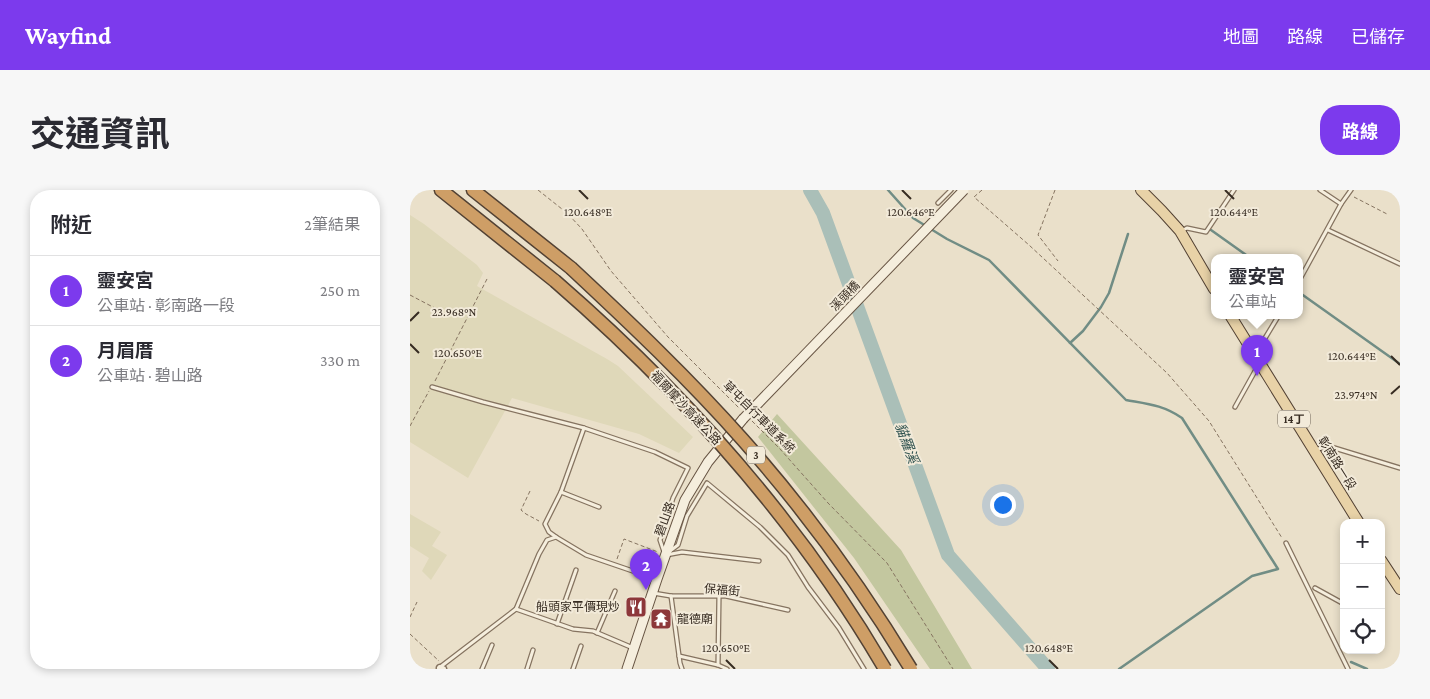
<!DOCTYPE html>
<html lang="zh-TW">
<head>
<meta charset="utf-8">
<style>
	:root { --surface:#fff; --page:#f7f7f7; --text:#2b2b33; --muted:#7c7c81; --line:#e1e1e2; --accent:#7c3aed }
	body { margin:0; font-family:"Crimson Pro","Noto Sans TC",serif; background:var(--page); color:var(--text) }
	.controls { position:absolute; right:15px; bottom:15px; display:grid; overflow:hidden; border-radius:10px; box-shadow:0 2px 8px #0003 }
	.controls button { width:45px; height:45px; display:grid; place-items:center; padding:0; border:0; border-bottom:1px solid var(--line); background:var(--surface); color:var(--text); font:25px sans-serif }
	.you { position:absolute; left:592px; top:314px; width:18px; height:18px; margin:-12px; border:4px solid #fff; border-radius:50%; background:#1a73e8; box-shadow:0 0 0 8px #1a73e833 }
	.badge { display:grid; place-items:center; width:32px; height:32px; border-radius:50%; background:var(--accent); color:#fff; font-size:16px; font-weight:700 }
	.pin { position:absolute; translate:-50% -41px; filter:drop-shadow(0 1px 2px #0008) }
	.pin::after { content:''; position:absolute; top:26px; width:18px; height:15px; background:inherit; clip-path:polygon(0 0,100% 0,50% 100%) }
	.popup { position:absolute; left:801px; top:64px; width:92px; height:65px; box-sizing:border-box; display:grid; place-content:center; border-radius:10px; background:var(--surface); filter:drop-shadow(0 1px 4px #0005); font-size:16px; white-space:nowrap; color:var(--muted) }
	.popup b { font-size:19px; color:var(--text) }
	.popup::after { content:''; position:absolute; left:50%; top:100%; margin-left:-10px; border:10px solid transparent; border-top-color:var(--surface) }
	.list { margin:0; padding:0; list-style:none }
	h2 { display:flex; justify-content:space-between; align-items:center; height:65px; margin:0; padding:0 20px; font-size:21px }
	h2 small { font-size:16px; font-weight:400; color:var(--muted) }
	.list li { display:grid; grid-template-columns:32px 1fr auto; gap:15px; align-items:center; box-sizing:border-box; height:70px; padding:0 20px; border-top:1px solid var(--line) }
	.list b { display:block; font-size:19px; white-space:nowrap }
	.list p { margin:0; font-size:16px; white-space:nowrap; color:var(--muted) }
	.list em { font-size:16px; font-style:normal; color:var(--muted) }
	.icon { flex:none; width:28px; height:28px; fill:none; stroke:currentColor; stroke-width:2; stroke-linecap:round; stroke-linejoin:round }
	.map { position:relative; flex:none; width:990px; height:479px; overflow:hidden; border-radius:20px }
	header { display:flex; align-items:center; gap:30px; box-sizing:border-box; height:70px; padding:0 25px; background:var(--accent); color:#fff }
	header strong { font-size:24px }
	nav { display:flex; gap:28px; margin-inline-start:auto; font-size:18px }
	.intro { display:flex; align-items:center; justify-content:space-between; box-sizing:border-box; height:120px; padding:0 30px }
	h1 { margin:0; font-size:35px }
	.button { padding:12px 22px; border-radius:20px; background:var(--accent); color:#fff; font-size:18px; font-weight:700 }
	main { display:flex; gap:30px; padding:0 30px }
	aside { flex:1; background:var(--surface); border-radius:20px; box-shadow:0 2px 8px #0003 }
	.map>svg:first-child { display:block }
	.farmland { fill:#dfd8b9 }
	.green { fill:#c3c79f }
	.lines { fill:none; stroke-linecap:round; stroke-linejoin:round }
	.stream { stroke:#718d85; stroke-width:2.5 }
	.river { stroke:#aabfb8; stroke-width:14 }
	.service-casing { stroke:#857360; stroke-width:5.5 }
	.minor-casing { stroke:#857360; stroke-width:9 }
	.secondary-casing { stroke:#675443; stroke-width:11 }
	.primary-casing { stroke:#534234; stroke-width:12 }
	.motorway-casing { stroke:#534234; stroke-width:15 }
	.path { stroke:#857360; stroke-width:1; stroke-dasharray:4 2.5; stroke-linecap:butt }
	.service { stroke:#f5eedd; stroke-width:3 }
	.minor { stroke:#f5eedd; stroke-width:6 }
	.secondary { stroke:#f5eedd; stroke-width:9 }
	.primary { stroke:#e8d2a7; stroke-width:10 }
	.motorway { stroke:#ce9e66; stroke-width:12 }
	.secondary-bridge-casing { stroke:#675443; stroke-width:11; stroke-linecap:butt }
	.motorway-bridge-casing { stroke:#534234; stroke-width:15; stroke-linecap:butt }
	.secondary-bridge { stroke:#f5eedd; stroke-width:9 }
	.motorway-bridge { stroke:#ce9e66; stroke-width:12 }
	.ticks { fill:none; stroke:#372c22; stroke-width:2 }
	.labels { text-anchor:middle; stroke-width:4; stroke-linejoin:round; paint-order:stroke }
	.shield { fill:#f2ead9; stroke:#6f6559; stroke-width:1 }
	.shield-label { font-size:11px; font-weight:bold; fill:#372c22 }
	.street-label { font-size:12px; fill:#372c22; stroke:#f2ead9 }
	.poi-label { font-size:12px; fill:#372c22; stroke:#f2ead9; text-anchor:end }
	.water-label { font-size:14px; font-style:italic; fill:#335552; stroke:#f2ead9 }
	.ticks-label { font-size:12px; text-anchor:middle; fill:#372c22; stroke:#f2ead9; stroke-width:4; stroke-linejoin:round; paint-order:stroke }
</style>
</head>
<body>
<header>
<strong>Wayfind</strong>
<nav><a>地圖</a><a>路線</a><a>已儲存</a></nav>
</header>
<div class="intro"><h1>交通資訊</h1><a class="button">路線</a></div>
<main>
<aside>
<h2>附近<small>2筆結果</small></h2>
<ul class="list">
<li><span class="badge">1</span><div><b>靈安宮</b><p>公車站 · 彰南路一段</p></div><em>250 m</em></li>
<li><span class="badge">2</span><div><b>月眉厝</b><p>公車站 · 碧山路</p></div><em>330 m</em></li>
</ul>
</aside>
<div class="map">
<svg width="990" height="479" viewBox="0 0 990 479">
	<rect width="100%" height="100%" fill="#eae0ca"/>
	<!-- farmland -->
	<g class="farmland">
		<polygon points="0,25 14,34 67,75 73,83 67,96 197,169 208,176 283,247 269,263 229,244 102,208 58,288 0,252"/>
		<polygon points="0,324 31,342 22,356 37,365 21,390 12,381 19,368 0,356"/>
	</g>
	<!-- green -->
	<polygon class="green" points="367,224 491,360 562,479 520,479 444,368 348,247"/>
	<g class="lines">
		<!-- stream -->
		<g class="stream">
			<path d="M478,0L503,28L537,49L579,70L716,210C738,214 753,215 772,228L868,379L842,386L709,479"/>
			<polyline points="801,40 839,67"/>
			<polyline points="890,103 990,174"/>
			<polyline points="660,153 673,141 691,117 699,103 718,44"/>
			<polyline points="941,472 957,479"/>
		</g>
		<!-- river -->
		<polyline class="river" points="400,0 413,23 538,365 638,479"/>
		<!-- service casing -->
		<g class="service-casing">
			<g id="service">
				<polyline points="910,0 931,14"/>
				<polyline points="528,13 541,0"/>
				<polyline points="773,40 777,38 796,42 824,0"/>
				<polyline points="918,40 990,74"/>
				<polyline points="890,89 931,14 941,0"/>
				<polyline points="846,163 869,125"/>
				<polyline points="22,197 73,212 174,238 245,262 278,278 263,308 250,350 254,362"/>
				<polyline points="825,217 849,174"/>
				<polyline points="905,260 918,256 990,278"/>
				<polyline points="151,302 189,317"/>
				<polyline points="146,347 139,342 135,334 151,302 174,238"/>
				<polyline points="876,353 938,479"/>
				<polyline points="260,361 268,355 277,326 297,293 350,337 378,365 398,397 429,438 454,479"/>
				<polyline points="256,365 272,362 349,371"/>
				<polyline points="905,398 934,414"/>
				<polyline points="243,403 261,406 316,406 378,420"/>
				<polyline points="261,406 270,473 272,479"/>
				<polyline points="106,419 163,439 183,441 223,458"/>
				<polyline points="147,434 166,380"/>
				<polyline points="187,443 205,401"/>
				<polyline points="269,466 308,475 317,479"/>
				<polyline points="308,475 309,406"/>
				<polyline points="29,478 106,419 129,364 137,350 146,347 176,365 246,389"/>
				<polyline points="72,479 82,455"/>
				<polyline points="117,479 123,460"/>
				<polyline points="163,479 171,456"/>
			</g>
		</g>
		<!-- minor casing -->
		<g class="minor-casing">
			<polyline id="minor" points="30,478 33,479"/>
		</g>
		<!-- secondary casing -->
		<g class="secondary-casing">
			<polyline id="secondary" points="217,479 247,389 275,310 298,272 333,229"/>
		</g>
		<!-- primary casing -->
		<g class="primary-casing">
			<g id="primary">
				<polyline points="731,0 752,21 770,41 804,99"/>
				<polyline points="820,125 949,333"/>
				<polyline points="971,370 990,399"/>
			</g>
		</g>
		<!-- motorway casing -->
		<g class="motorway-casing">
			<g id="motorway">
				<polyline points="31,0 145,91"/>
				<polyline points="63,0 161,78"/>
			</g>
		</g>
		<!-- path -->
		<g class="path">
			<polyline points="128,0 157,23 172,39 201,81 258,147 330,219"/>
			<polyline points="572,0 564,7 619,55 757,183 799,231 872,348"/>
			<polyline points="645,0 628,45 648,71"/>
			<polyline points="944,7 977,24"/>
			<polyline points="0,105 40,126"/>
			<polyline points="25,191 78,87"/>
			<polyline points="342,231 370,259 418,313 477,373 543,479"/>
			<polyline points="0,236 19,201"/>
			<polyline points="120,301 111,320 116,324 129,331"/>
			<polyline points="207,369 214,349 248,362"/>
			<polyline points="0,427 7,412"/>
			<polyline points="0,444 29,471"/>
		</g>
		<!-- service -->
		<use href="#service" class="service"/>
		<!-- minor -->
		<use href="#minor" class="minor"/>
		<!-- secondary -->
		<use href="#secondary" class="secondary"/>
		<!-- primary -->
		<use href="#primary" class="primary"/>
		<!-- motorway -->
		<use href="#motorway" class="motorway"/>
		<!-- secondary-bridge casing -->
		<g class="secondary-bridge-casing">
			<polyline id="secondary-bridge" points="333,229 554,0"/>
		</g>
		<!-- motorway-bridge casing -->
		<g class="motorway-bridge-casing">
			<g id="motorway-bridge">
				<path d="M161,78C220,133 279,189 333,250C395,320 452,398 501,479"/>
				<path d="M145,91C273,202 389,332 475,479"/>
			</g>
		</g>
		<!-- secondary-bridge -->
		<use href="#secondary-bridge" class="secondary-bridge"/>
		<!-- motorway-bridge -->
		<use href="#motorway-bridge" class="motorway-bridge"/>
	</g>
	<!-- ticks -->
	<path class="ticks" d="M169,0L178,9M492,0L501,9M815,0L824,9M0,131L9,122M0,154L9,163M981,166L990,175M981,204L990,196M316,470L325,479M639,470L648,479"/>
	<!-- icons -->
	<defs>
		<g id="restaurant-square" transform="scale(1.125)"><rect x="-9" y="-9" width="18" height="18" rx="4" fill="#8d373a" stroke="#f2ead9"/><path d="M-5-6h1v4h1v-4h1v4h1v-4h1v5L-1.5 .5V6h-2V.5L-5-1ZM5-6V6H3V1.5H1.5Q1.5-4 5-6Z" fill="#fff"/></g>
		<g id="temple-square" transform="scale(1.125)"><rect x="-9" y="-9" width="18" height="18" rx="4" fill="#8d373a" stroke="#f2ead9"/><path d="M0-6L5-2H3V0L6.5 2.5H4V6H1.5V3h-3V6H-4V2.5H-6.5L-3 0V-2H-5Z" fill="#fff"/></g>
	</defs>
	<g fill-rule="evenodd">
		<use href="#restaurant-square" x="226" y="417"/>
		<use href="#temple-square" x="251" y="429"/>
	</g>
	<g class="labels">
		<!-- shield labels -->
		<g class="shield">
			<rect x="868" y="220.5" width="32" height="17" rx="4"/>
			<rect x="337" y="256.5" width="18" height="17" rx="4"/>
		</g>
		<g class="shield-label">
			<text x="884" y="233">14丁</text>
			<text x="346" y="269">3</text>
		</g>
		<!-- street labels -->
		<g class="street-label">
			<text transform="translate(435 106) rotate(-46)" y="4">溪頭橋</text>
			<text transform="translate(276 218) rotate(47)" y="4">福爾摩沙高速公路</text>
			<text transform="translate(349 227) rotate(45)" y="4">草屯自行車道系統</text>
			<text transform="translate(927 273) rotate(58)" y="4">彰南路一段</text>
			<text transform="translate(255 329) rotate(-70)" y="4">碧山路</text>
			<text transform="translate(312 400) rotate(5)" y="4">保福街</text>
		</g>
		<!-- poi labels -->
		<g class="poi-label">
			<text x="210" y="421">船頭家平價現炒</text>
			<text x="267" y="433" text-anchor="start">龍德廟</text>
		</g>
		<!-- water labels -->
		<g class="water-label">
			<text transform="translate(497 253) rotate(70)" y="5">貓羅溪</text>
		</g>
	</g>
	<g class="ticks-label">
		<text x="178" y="26">120.648°E</text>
		<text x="501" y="26">120.646°E</text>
		<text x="824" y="26">120.644°E</text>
		<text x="44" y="126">23.968°N</text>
		<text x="48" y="167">120.650°E</text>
		<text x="942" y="170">120.644°E</text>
		<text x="946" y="209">23.974°N</text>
		<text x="316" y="462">120.650°E</text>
		<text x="639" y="462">120.648°E</text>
	</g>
</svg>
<div class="controls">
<button>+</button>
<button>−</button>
<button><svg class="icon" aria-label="locate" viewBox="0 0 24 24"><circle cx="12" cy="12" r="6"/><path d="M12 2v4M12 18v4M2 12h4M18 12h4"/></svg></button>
</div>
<div class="you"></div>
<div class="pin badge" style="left:847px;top:186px">1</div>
<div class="popup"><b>靈安宮</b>公車站</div>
<div class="pin badge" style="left:236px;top:400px">2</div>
</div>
</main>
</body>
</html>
